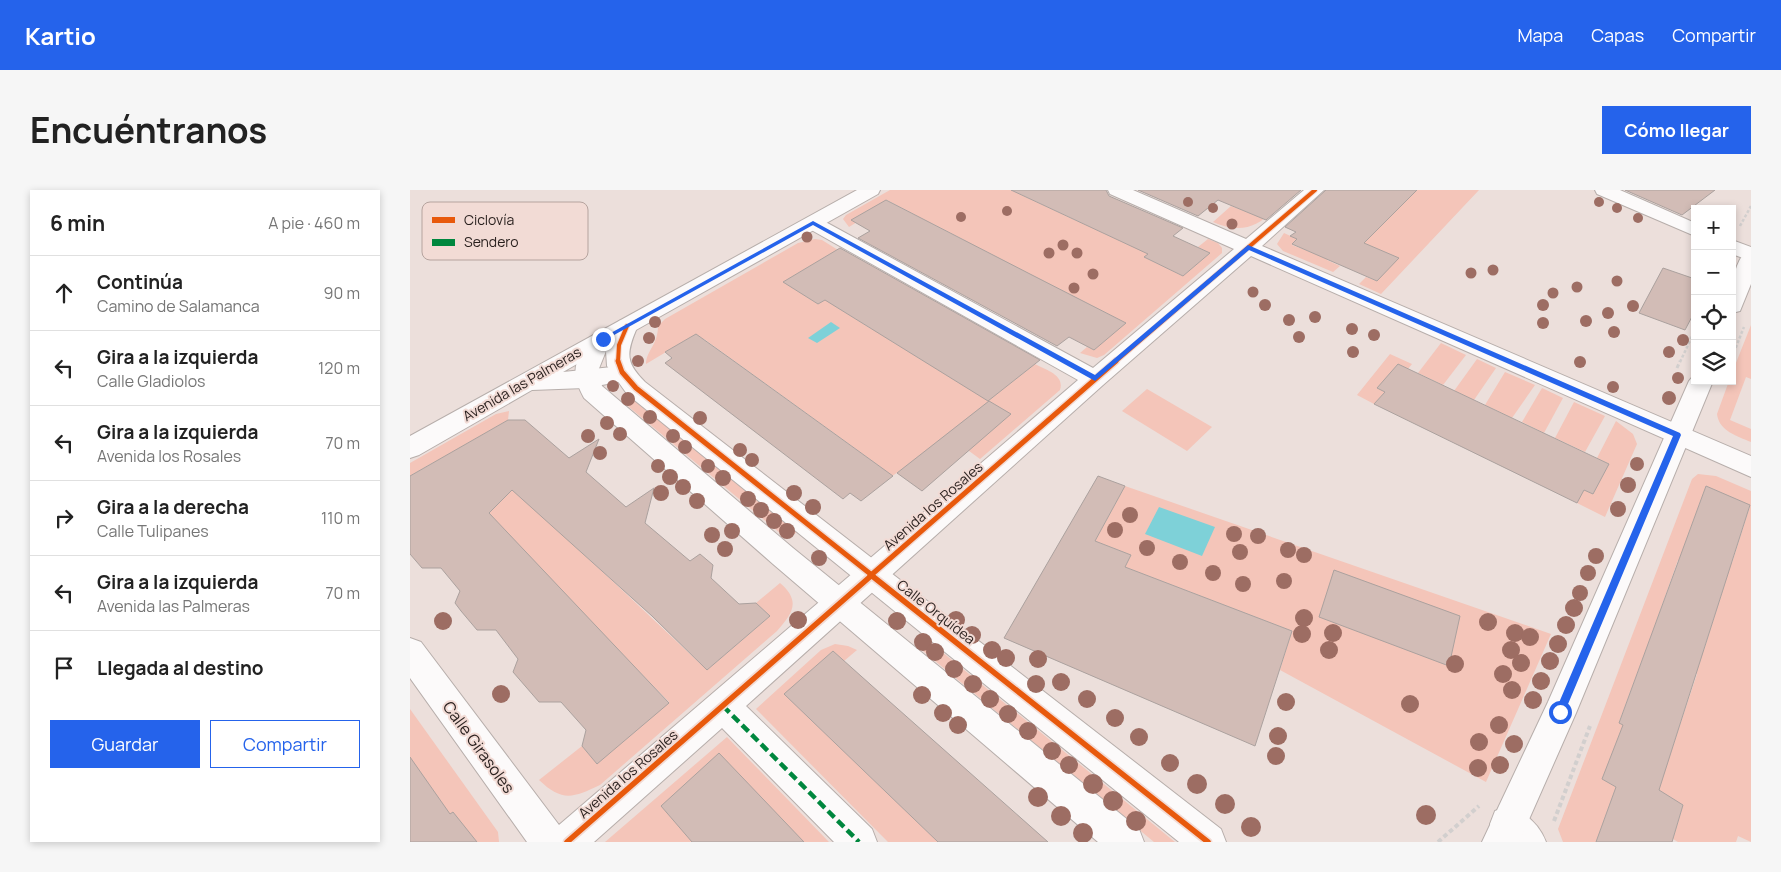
<!DOCTYPE html>
<html lang="es">
<head>
<meta charset="utf-8">
<style>
	:root { --surface:#fff; --page:#f6f6f6; --text:#222; --muted:#767676; --line:#e0e0e0; --accent:#2563eb }
	body { margin:0; font-family:Manrope,sans-serif; background:var(--page); color:var(--text) }
	.controls { position:absolute; right:15px; top:15px; display:grid; overflow:hidden; border-radius:0px; box-shadow:0 2px 8px #0003 }
	.controls button { width:45px; height:45px; display:grid; place-items:center; padding:0; border:0; border-bottom:1px solid var(--line); background:var(--surface); color:var(--text); font:25px sans-serif }
	.stop { position:absolute; width:15px; height:15px; margin:-11px; border:4px solid #2563eb; border-radius:50%; background:#fff }
	.stop.end { background:#2563eb; border-color:#fff; box-shadow:0 1px 5px #0008 }
	.list { margin:0; padding:0; list-style:none }
	h2 { display:flex; justify-content:space-between; align-items:center; height:65px; margin:0; padding:0 20px; font-size:21px }
	h2 small { font-size:16px; font-weight:400; color:var(--muted) }
	.list li { display:grid; grid-template-columns:32px 1fr auto; gap:15px; align-items:center; box-sizing:border-box; height:75px; padding:0 20px; border-top:1px solid var(--line) }
	.list b { display:block; font-size:19px; white-space:nowrap }
	.list p { margin:0; font-size:16px; white-space:nowrap; color:var(--muted) }
	.list em { font-size:16px; font-style:normal; color:var(--muted) }
	.actions { display:flex; gap:10px; padding:15px 20px }
	.actions a { flex:1; padding:11px 0; border:1px solid var(--accent); border-radius:0px; text-align:center; font-size:18px; color:var(--accent) }
	.actions .main { background:var(--accent); color:#fff }
	.icon { flex:none; width:28px; height:28px; fill:none; stroke:currentColor; stroke-width:2; stroke-linecap:round; stroke-linejoin:round }
	.map { position:relative; flex:none; width:1341px; height:652px; overflow:hidden; border-radius:0px }
	header { display:flex; align-items:center; gap:30px; box-sizing:border-box; height:70px; padding:0 25px; background:var(--accent); color:#fff }
	header strong { font-size:24px }
	nav { display:flex; gap:28px; margin-inline-start:auto; font-size:18px }
	.intro { display:flex; align-items:center; justify-content:space-between; box-sizing:border-box; height:120px; padding:0 30px }
	h1 { margin:0; font-size:35px }
	.button { padding:12px 22px; border-radius:0px; background:var(--accent); color:#fff; font-size:18px; font-weight:700 }
	main { display:flex; gap:30px; padding:0 30px }
	aside { flex:1; background:var(--surface); border-radius:0px; box-shadow:0 2px 8px #0003 }
	.map>svg:first-child { display:block }
	.green { fill:#f4c5b9; fill-rule:evenodd }
	.water { fill:#7ed1d8 }
	.building { fill:#d2bcb6; stroke:#aba19e }
	.lines { fill:none; stroke-linecap:round; stroke-linejoin:round }
	.street-casing { stroke:#b7aeab; stroke-width:2 }
	.secondary-casing { stroke:#b7aeab; stroke-width:2 }
	.path-far2 { stroke:#d2cfce; stroke-width:2.5; stroke-dasharray:3 2; stroke-linecap:butt }
	.path-far1 { stroke:#d2cfce; stroke-width:3; stroke-dasharray:4 2.5; stroke-linecap:butt }
	.path { stroke:#d2cfce; stroke-width:4; stroke-dasharray:4.5 3; stroke-linecap:butt }
	.street { fill:#fcfafa; fill-rule:evenodd }
	.secondary { fill:#fcfafa; fill-rule:evenodd }
	.quiet { stroke:#00873e; stroke-width:4.5; stroke-dasharray:9 4.5; stroke-linecap:butt }
	.cycleway-far2-casing { stroke:#f2dbd5; stroke-width:6 }
	.cycleway-far1-casing { stroke:#f2dbd5; stroke-width:8 }
	.cycleway-casing { stroke:#f2dbd5; stroke-width:9 }
	.cycleway-far2 { stroke:#e8590c; stroke-width:4 }
	.cycleway-far1 { stroke:#e8590c; stroke-width:5 }
	.cycleway { stroke:#e8590c; stroke-width:5.5 }
	.tree { fill:#9d6d63 }
	.route { fill:#2563eb }
	.labels { text-anchor:middle; stroke-width:4; stroke-linejoin:round; paint-order:stroke }
	.street-label { font-size:14px; fill:#281f1d; stroke:#f2dbd5 }
	.near-street-label { font-size:16px; fill:#281f1d; stroke:#f2dbd5 }
	.key { fill:#f2dbd5; stroke:#b5a39e; stroke-width:1 }
	.key-label { font-size:14px; fill:#281f1d }
</style>
</head>
<body>
<header>
<strong>Kartio</strong>
<nav><a>Mapa</a><a>Capas</a><a>Compartir</a></nav>
</header>
<div class="intro"><h1>Encuéntranos</h1><a class="button">Cómo llegar</a></div>
<main>
<aside>
<h2>6 min<small>A pie · 460 m</small></h2>
<ul class="list">
<li><svg class="icon" aria-label="ahead" viewBox="0 0 24 24"><path d="M12 20V5M6 11l6-6 6 6"/></svg><div><b>Continúa</b><p>Camino de Salamanca</p></div><em>90 m</em></li>
<li><svg class="icon" aria-label="left" viewBox="0 0 24 24"><path d="M17 20v-9H6M10 6l-5 5 5 5"/></svg><div><b>Gira a la izquierda</b><p>Calle Gladiolos</p></div><em>120 m</em></li>
<li><svg class="icon" aria-label="left" viewBox="0 0 24 24"><path d="M17 20v-9H6M10 6l-5 5 5 5"/></svg><div><b>Gira a la izquierda</b><p>Avenida los Rosales</p></div><em>70 m</em></li>
<li><svg class="icon" aria-label="right" viewBox="0 0 24 24"><path d="M7 20v-9h11M14 6l5 5-5 5"/></svg><div><b>Gira a la derecha</b><p>Calle Tulipanes</p></div><em>110 m</em></li>
<li><svg class="icon" aria-label="left" viewBox="0 0 24 24"><path d="M17 20v-9H6M10 6l-5 5 5 5"/></svg><div><b>Gira a la izquierda</b><p>Avenida las Palmeras</p></div><em>70 m</em></li>
<li><svg class="icon" aria-label="arrive" viewBox="0 0 24 24"><path d="M6 21V4h12l-3 4 3 4H6"/></svg><div><b>Llegada al destino</b></div></li>
</ul>
<div class="actions"><a class="main">Guardar</a><a>Compartir</a></div>
</aside>
<div class="map">
<svg width="1341" height="652" viewBox="0 0 1341 652">
	<rect width="100%" height="100%" fill="#ecdfdb"/>
	<!-- green -->
	<g class="green">
		<polygon points="480,0 601,0 667,31 751,53 734,67 773,86 800,63 788,57 798,49 808,53 812,58 812,63 694,165 687,168 670,163 677,157 684,160 715,133 675,112 661,124 604,76 569,58 554,68 554,50 521,33 505,43 507,26 477,10 443,29 447,32 439,37 433,29 436,25"/>
		<path d="M887,0C857,25 844,50 803,32L821,16L845,25Z"/>
		<polygon points="1007,0 1069,0 971,104 949,94 956,87 967,91 988,68 940,48 917,70 930,76 923,82 873,61 867,54 874,43 887,49 882,55 901,62 929,35 962,45"/>
		<path d="M405,49L412,50L428,60L407,80L380,96L408,114L433,98L425,116L463,140L481,128L478,149L512,170L530,157L597,196L625,174C636,180 655,185 650,200L570,269L555,258L600,224L582,213L551,238L478,289L472,278L294,149L289,152L281,147L236,174C236,161 248,155 248,136L255,129L388,53Z"/>
		<path d="M1341,135V189L1336,187L1320,230L1341,239V252C1327,246 1309,241 1307,224L1319,191H1322V183Z"/>
		<polygon points="1031,153 1056,165 1033,195 1008,183"/>
		<polygon points="980,164 1002,174 998,179 988,174 968,198 975,202 964,214 947,205"/>
		<polygon points="1067,169 1086,178 1064,210 1044,201"/>
		<polygon points="1095,182 1125,195 1102,228 1075,215"/>
		<polygon points="1132,198 1153,208 1134,243 1112,232"/>
		<polygon points="737,199 802,237 777,261 712,221"/>
		<polygon points="222,206 387,342 377,349 213,212"/>
		<polygon points="1164,212 1195,226 1175,262 1145,248"/>
		<path d="M99,221L98,230L57,254L297,480L360,426L346,413L370,393C391,411 383,423 367,441L190,595C163,608 152,612 129,590L172,556L187,573L259,512L24,272L0,286V273L86,224Z"/>
		<polygon points="1206,231 1223,244 1227,254 1195,327 1167,313 1174,300 1183,304 1199,274 1187,268"/>
		<path d="M1288,284L1306,286L1341,301V652L1328,646L1326,652H1268L1263,649L1273,615L1200,571L1192,589L1206,597L1186,652H1153L1148,639L1282,289ZM1296,296L1340,316L1322,373L1276,351ZM1268,370L1315,393L1294,460L1245,435ZM1237,457L1287,484L1261,562L1209,532Z"/>
		<polygon points="715,296 1141,444 1076,592 870,480 882,441 715,377 721,365 685,351"/>
		<polygon points="515,448 765,652 744,652 507,456"/>
		<polygon points="425,454 438,456 447,460 434,471 423,461 375,504 528,652 478,652 346,519 411,460"/>
		<polygon points="0,519 88,642 89,652 0,652"/>
		<polygon points="317,547 419,652 195,652"/>
	</g>
	<!-- water -->
	<g class="water">
		<polygon points="421,132 430,138 407,153 398,148"/>
		<polygon points="749,317 805,337 792,366 735,344"/>
	</g>
	<!-- building -->
	<g class="building">
		<polygon points="601,0 696,0 699,6 773,38 763,46 800,63 773,86 734,67 738,64"/>
		<polygon points="728,0 891,0 856,30 808,10 788,26"/>
		<polygon points="916,0 1007,0 954,53 989,68 967,91 882,54 887,49 880,46 886,42 875,37"/>
		<polygon points="1215,0 1305,0 1272,25"/>
		<polygon points="476,10 620,84 716,133 684,160 659,147 647,156 448,48 460,41 441,30"/>
		<polygon points="430,58 630,170 578,211 415,110 408,114 373,92"/>
		<polygon points="1253,78 1285,89 1285,121 1275,140 1229,123"/>
		<polygon points="286,144 321,169 483,286 451,311 440,303 433,309 255,173 262,168 255,162"/>
		<polygon points="988,174 1199,274 1183,304 1174,300 1167,313 964,214 975,202 967,198"/>
		<polygon points="579,211 601,224 512,301 487,283"/>
		<polygon points="98,230 115,230 159,268 189,249 176,282 216,317 244,298 235,333 280,371 290,364 303,375 301,388 329,414 346,413 360,426 297,480 242,426 102,300 79,323 259,513 187,574 172,556 176,540 151,512 129,512 103,482 108,469 86,440 67,440 51,421 45,413 50,401 31,378 12,378 0,364 0,286"/>
		<polygon points="688,286 715,296 685,351 721,365 715,377 882,441 845,556 594,448"/>
		<polygon points="1296,296 1340,315 1249,600 1273,615 1262,652 1186,652 1206,597 1192,589 1213,535 1209,533"/>
		<polygon points="924,380 1050,426 1039,476 909,427"/>
		<polygon points="423,461 470,503 638,652 528,652 374,504"/>
		<polygon points="309,563 331,586 394,652 282,652 251,616"/>
		<polygon points="0,567 40,624 43,622 67,652 0,652"/>
	</g>
	<g class="lines">
		<!-- street casing -->
		<g class="street-casing">
			<g id="street">
				<polygon points="698,0 723,0 836,49 894,0 914,0 852,56 1341,266 1341,287 841,66 693,195 336,516 462,639 467,652 424,652 312,538 184,652 117,652 0,488 0,448 11,452 149,635 668,190 396,37 393,33 396,29 410,29 683,178 824,59 700,4"/>
				<polygon points="1185,0 1210,0 1285,33 1285,46 1187,4"/>
				<polygon points="1322,50 1341,57 1341,71 1322,64"/>
				<polygon points="217,129 225,131 228,136 225,141 153,182 212,176 220,178 224,184 220,190 175,198 122,200 9,265 0,268 0,246 209,131"/>
				<path d="M1098,616C1116,623 1129,634 1136,652H1091L1085,647L1080,634L1085,621Z"/>
			</g>
		</g>
		<!-- secondary casing -->
		<g class="secondary-casing">
			<g id="secondary">
				<path d="M447,0H470L468,4L226,140C216,164 216,173 235,192L811,639L816,652H769L217,204L197,176L196,161L188,181L192,196L383,358L729,639L734,652H688L363,374L174,208C158,179 166,168 185,144L193,141L202,145L209,131Z"/>
				<path d="M1341,61V94L1330,121L1322,123C1322,101 1321,81 1334,63Z"/>
				<polygon points="1285,184 1285,191 1303,191 1166,523 1109,652 1072,652 1138,512 1279,191"/>
			</g>
		</g>
		<!-- path-far2 -->
		<g class="path-far2">
			<polyline points="1330,36 1341,16"/>
			<polyline points="1322,167 1334,137"/>
			<polyline points="1270,172 1285,140"/>
		</g>
		<!-- path-far1 -->
		<polyline class="path-far1" points="1267,178 1270,171"/>
		<!-- path -->
		<g class="path">
			<polyline points="1144,631 1180,536"/>
			<polyline points="1028,652 1069,616"/>
		</g>
		<!-- street -->
		<use href="#street" class="street"/>
		<!-- secondary -->
		<use href="#secondary" class="secondary"/>
		<!-- quiet -->
		<polyline class="quiet" points="313,516 449,652"/>
		<!-- cycleway-far2 casing -->
		<g class="cycleway-far2-casing">
			<g id="cycleway-far2">
				<polyline points="208,172 209,155 217,136"/>
				<polyline points="705,172 905,0"/>
			</g>
		</g>
		<!-- cycleway-far1 casing -->
		<g class="cycleway-far1-casing">
			<g id="cycleway-far1">
				<polyline points="208,171 212,182 226,198 463,386"/>
				<polyline points="460,386 706,171"/>
			</g>
		</g>
		<!-- cycleway casing -->
		<g class="cycleway-casing">
			<g id="cycleway">
				<polyline points="461,385 798,652"/>
				<polyline points="157,652 462,385"/>
			</g>
		</g>
		<!-- cycleway-far2 -->
		<use href="#cycleway-far2" class="cycleway-far2"/>
		<!-- cycleway-far1 -->
		<use href="#cycleway-far1" class="cycleway-far1"/>
		<!-- cycleway -->
		<use href="#cycleway" class="cycleway"/>
	</g>
	<!-- trees -->
	<g class="tree">
		<circle cx="778" cy="12" r="5"/>
		<circle cx="1189" cy="12" r="5"/>
		<circle cx="803" cy="18" r="5"/>
		<circle cx="1207" cy="18" r="5"/>
		<circle cx="597" cy="21" r="5"/>
		<circle cx="551" cy="27" r="5"/>
		<circle cx="1228" cy="28" r="5"/>
		<circle cx="822" cy="34" r="5.5"/>
		<circle cx="397" cy="47" r="5.5"/>
		<circle cx="653" cy="55" r="5.5"/>
		<circle cx="639" cy="63" r="5.5"/>
		<circle cx="667" cy="63" r="5.5"/>
		<circle cx="1083" cy="80" r="5.5"/>
		<circle cx="1061" cy="83" r="5.5"/>
		<circle cx="683" cy="84" r="5.5"/>
		<circle cx="1207" cy="91" r="5.5"/>
		<circle cx="1167" cy="97" r="5.5"/>
		<circle cx="664" cy="98" r="5.5"/>
		<circle cx="843" cy="102" r="5.5"/>
		<circle cx="1143" cy="103" r="5.5"/>
		<circle cx="855" cy="115" r="6"/>
		<circle cx="1133" cy="115" r="6"/>
		<circle cx="1223" cy="116" r="6"/>
		<circle cx="1198" cy="123" r="6"/>
		<circle cx="905" cy="127" r="6"/>
		<circle cx="879" cy="130" r="6"/>
		<circle cx="1176" cy="131" r="6"/>
		<circle cx="245" cy="132" r="6"/>
		<circle cx="1133" cy="133" r="6"/>
		<circle cx="942" cy="139" r="6"/>
		<circle cx="1204" cy="142" r="6"/>
		<circle cx="964" cy="145" r="6"/>
		<circle cx="889" cy="147" r="6"/>
		<circle cx="239" cy="148" r="6"/>
		<circle cx="1273" cy="150" r="6"/>
		<circle cx="943" cy="162" r="6"/>
		<circle cx="1259" cy="162" r="6"/>
		<circle cx="228" cy="171" r="6"/>
		<circle cx="1170" cy="172" r="6"/>
		<circle cx="1268" cy="188" r="6"/>
		<circle cx="203" cy="196" r="6"/>
		<circle cx="1203" cy="197" r="6"/>
		<circle cx="1259" cy="208" r="7"/>
		<circle cx="218" cy="209" r="7"/>
		<circle cx="240" cy="227" r="7"/>
		<circle cx="290" cy="228" r="7"/>
		<circle cx="197" cy="233" r="7"/>
		<circle cx="210" cy="244" r="7"/>
		<circle cx="178" cy="246" r="7"/>
		<circle cx="263" cy="246" r="7"/>
		<circle cx="275" cy="257" r="7"/>
		<circle cx="330" cy="260" r="7"/>
		<circle cx="190" cy="263" r="7"/>
		<circle cx="342" cy="270" r="7"/>
		<circle cx="1227" cy="274" r="7"/>
		<circle cx="248" cy="276" r="7"/>
		<circle cx="298" cy="276" r="7"/>
		<circle cx="260" cy="287" r="8"/>
		<circle cx="313" cy="288" r="8"/>
		<circle cx="1218" cy="295" r="8"/>
		<circle cx="273" cy="297" r="8"/>
		<circle cx="251" cy="303" r="8"/>
		<circle cx="384" cy="303" r="8"/>
		<circle cx="338" cy="309" r="8"/>
		<circle cx="287" cy="311" r="8"/>
		<circle cx="403" cy="317" r="8"/>
		<circle cx="1208" cy="319" r="8"/>
		<circle cx="351" cy="320" r="8"/>
		<circle cx="720" cy="325" r="8"/>
		<circle cx="364" cy="331" r="8"/>
		<circle cx="705" cy="340" r="8"/>
		<circle cx="322" cy="341" r="8"/>
		<circle cx="377" cy="341" r="8"/>
		<circle cx="824" cy="344" r="8"/>
		<circle cx="302" cy="345" r="8"/>
		<circle cx="848" cy="346" r="8"/>
		<circle cx="737" cy="358" r="8"/>
		<circle cx="315" cy="359" r="8"/>
		<circle cx="878" cy="360" r="8"/>
		<circle cx="830" cy="362" r="8"/>
		<circle cx="894" cy="365" r="8"/>
		<circle cx="1186" cy="366" r="8"/>
		<circle cx="409" cy="368" r="8"/>
		<circle cx="770" cy="372" r="8"/>
		<circle cx="803" cy="383" r="8"/>
		<circle cx="1178" cy="383" r="8"/>
		<circle cx="874" cy="391" r="8"/>
		<circle cx="833" cy="394" r="8"/>
		<circle cx="1170" cy="403" r="8"/>
		<circle cx="1164" cy="418" r="9"/>
		<circle cx="894" cy="428" r="9"/>
		<circle cx="388" cy="430" r="9"/>
		<circle cx="546" cy="430" r="9"/>
		<circle cx="33" cy="431" r="9"/>
		<circle cx="487" cy="431" r="9"/>
		<circle cx="1078" cy="432" r="9"/>
		<circle cx="1156" cy="435" r="9"/>
		<circle cx="923" cy="443" r="9"/>
		<circle cx="1105" cy="443" r="9"/>
		<circle cx="892" cy="444" r="9"/>
		<circle cx="562" cy="445" r="9"/>
		<circle cx="1120" cy="447" r="9"/>
		<circle cx="513" cy="452" r="9"/>
		<circle cx="1148" cy="454" r="9"/>
		<circle cx="582" cy="460" r="9"/>
		<circle cx="919" cy="460" r="9"/>
		<circle cx="1101" cy="460" r="9"/>
		<circle cx="525" cy="462" r="9"/>
		<circle cx="596" cy="468" r="9"/>
		<circle cx="628" cy="469" r="9"/>
		<circle cx="1140" cy="471" r="9"/>
		<circle cx="1111" cy="473" r="9"/>
		<circle cx="1045" cy="474" r="9"/>
		<circle cx="544" cy="479" r="9"/>
		<circle cx="1093" cy="484" r="9"/>
		<circle cx="1131" cy="491" r="9"/>
		<circle cx="651" cy="492" r="9"/>
		<circle cx="563" cy="494" r="9"/>
		<circle cx="626" cy="494" r="9"/>
		<circle cx="1102" cy="500" r="9"/>
		<circle cx="91" cy="504" r="9"/>
		<circle cx="512" cy="505" r="9"/>
		<circle cx="580" cy="509" r="9"/>
		<circle cx="677" cy="509" r="9"/>
		<circle cx="1123" cy="510" r="9"/>
		<circle cx="876" cy="512" r="9"/>
		<circle cx="1000" cy="514" r="9"/>
		<circle cx="533" cy="523" r="9"/>
		<circle cx="598" cy="524" r="9"/>
		<circle cx="705" cy="528" r="9"/>
		<circle cx="548" cy="535" r="9"/>
		<circle cx="1089" cy="535" r="9"/>
		<circle cx="618" cy="541" r="9"/>
		<circle cx="868" cy="546" r="9"/>
		<circle cx="729" cy="547" r="9"/>
		<circle cx="1069" cy="552" r="9"/>
		<circle cx="1104" cy="554" r="9"/>
		<circle cx="642" cy="561" r="9"/>
		<circle cx="866" cy="566" r="9"/>
		<circle cx="760" cy="573" r="9"/>
		<circle cx="659" cy="575" r="9"/>
		<circle cx="1090" cy="575" r="9"/>
		<circle cx="1068" cy="578" r="9"/>
		<circle cx="683" cy="594" r="10"/>
		<circle cx="787" cy="594" r="10"/>
		<circle cx="628" cy="607" r="10"/>
		<circle cx="703" cy="611" r="10"/>
		<circle cx="815" cy="614" r="10"/>
		<circle cx="1016" cy="625" r="10"/>
		<circle cx="651" cy="626" r="10"/>
		<circle cx="726" cy="631" r="10"/>
		<circle cx="841" cy="637" r="10"/>
		<circle cx="673" cy="643" r="10"/>
	</g>
	<!-- route -->
	<polygon class="route" points="403,31 685,185 838,55 1270,243 1271,245 1153,526 1150,527 1145,522 1263,246 839,60 685,191 403,35 195,150 190,149"/>
	<g class="labels">
		<!-- street labels -->
		<g class="street-label">
			<text transform="translate(112 194) rotate(-30)" y="5">Avenida las Palmeras</text>
			<text transform="translate(523 316) rotate(-41)" y="5">Avenida los Rosales</text>
			<text transform="translate(526 422) rotate(38)" y="5">Calle Orquídea</text>
			<text transform="translate(218 584) rotate(-41)" y="5">Avenida los Rosales</text>
		</g>
		<!-- near-street labels -->
		<g class="near-street-label">
			<text transform="translate(69 557) rotate(54)" y="6">Calle Girasoles</text>
		</g>
	</g>
	<!-- legend -->
	<rect x="12" y="12" width="166" height="58" rx="8" class="key"/>
	<rect x="22" y="27" width="23" height="6" fill="#e8590c"/>
	<rect x="22" y="49" width="23" height="7" fill="#00873e"/>
	<g class="key-label">
		<text x="54" y="35">Ciclovía</text>
		<text x="54" y="57">Sendero</text>
	</g>
</svg>
<div class="controls">
<button>+</button>
<button>−</button>
<button><svg class="icon" aria-label="locate" viewBox="0 0 24 24"><circle cx="12" cy="12" r="6"/><path d="M12 2v4M12 18v4M2 12h4M18 12h4"/></svg></button>
<button><svg class="icon" aria-label="layers" viewBox="0 0 24 24"><path d="M12 4l9 5-9 5-9-5zM3 14l9 5 9-5"/></svg></button>
</div>
<div class="stop" style="left:1150px;top:522px"></div>
<div class="stop end" style="left:193px;top:149px"></div>
</div>
</main>
</body>
</html>
